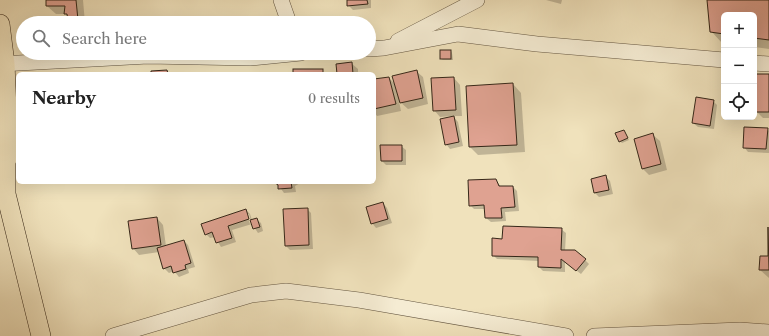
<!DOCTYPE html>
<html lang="en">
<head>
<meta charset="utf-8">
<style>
	:root { --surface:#fff; --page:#f6f6f6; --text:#222; --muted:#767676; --line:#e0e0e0 }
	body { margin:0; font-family:"Libre Caslon Text",serif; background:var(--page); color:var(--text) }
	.controls { position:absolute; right:12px; top:12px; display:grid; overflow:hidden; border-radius:6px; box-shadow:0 4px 16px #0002 }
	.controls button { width:36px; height:36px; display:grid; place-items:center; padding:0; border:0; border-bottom:1px solid var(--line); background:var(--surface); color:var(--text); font:20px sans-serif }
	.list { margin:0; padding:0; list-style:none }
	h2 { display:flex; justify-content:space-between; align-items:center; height:52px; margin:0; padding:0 16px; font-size:17px }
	h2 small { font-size:13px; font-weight:400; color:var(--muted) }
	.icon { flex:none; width:22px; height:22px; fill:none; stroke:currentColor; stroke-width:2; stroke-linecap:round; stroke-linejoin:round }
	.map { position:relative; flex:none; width:769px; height:336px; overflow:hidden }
	.search { position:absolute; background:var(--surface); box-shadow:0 4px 16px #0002; left:16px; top:16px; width:360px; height:44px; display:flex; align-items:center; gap:10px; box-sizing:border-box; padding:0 14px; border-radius:22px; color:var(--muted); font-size:15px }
	.panel { position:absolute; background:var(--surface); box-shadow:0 4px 16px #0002; left:16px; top:72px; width:360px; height:112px; border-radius:6px }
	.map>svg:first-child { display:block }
	.shadow { fill:#0003; fill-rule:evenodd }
	.building { fill:#dfa291; stroke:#352718 }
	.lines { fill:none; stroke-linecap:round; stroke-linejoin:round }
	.minor-casing { stroke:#645641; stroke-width:16 }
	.major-casing { stroke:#352718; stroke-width:20 }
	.minor { stroke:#f5ecd3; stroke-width:15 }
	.major { stroke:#f0e2bc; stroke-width:19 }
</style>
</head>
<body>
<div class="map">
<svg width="769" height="336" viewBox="0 0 769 336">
	<rect width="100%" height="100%" fill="#f0e2bc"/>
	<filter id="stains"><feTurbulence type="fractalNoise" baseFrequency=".005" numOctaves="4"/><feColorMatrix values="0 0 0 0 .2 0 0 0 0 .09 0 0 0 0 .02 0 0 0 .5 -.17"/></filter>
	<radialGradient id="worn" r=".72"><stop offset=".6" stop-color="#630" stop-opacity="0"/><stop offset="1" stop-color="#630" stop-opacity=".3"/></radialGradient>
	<!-- shadow -->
	<g class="shadow">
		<polygon points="47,0 83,0 85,23 71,23 66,14 56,14 47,6"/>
		<polygon points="348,0 371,0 371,8 353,10 348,5"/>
		<polygon points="546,0 562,0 561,4"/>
		<polygon points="708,0 769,0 769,49 754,47 754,15 724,15 724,43 722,43 711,31"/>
		<polygon points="451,51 452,53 453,60 443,60 441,59"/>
		<polygon points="351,63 358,69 358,74 338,74"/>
		<polygon points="416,71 423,77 428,104 408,109 399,101 401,111 377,116 374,112 374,80 389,78 396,85"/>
		<polygon points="769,75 769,118 763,118 757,112"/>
		<polygon points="454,78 460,85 462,116 453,116 458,122 463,146 450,149 446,144 452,116 440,117 434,110"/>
		<polygon points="513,84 521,93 525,152 478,155 470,147"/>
		<polygon points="713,101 717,105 714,129 698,127 693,123"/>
		<polygon points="767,129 769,131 769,153 748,152 744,147"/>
		<polygon points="624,131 629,140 622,143 620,141"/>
		<polygon points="653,135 660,141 667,170 649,175 642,168"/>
		<polygon points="401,146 406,150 406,165 386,165 382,161"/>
		<polygon points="606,177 610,181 613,194 599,197 595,193"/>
		<polygon points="496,180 501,187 513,187 517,191 519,211 505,212 506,221 491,222 486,218 486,209 474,209 470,205"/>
		<polygon points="273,182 302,182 295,186 296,192 284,193 279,186"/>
		<polygon points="383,203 387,208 392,223 376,228 372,223"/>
		<polygon points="307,209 311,213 313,249 290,250 286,246"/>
		<path d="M246,210L250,214L252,220L256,219L261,223L263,231L258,233L252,224L232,230L236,242L221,247L215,237L210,238L206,234ZM247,214H249L252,224H250Z"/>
		<polygon points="157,218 163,225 166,246 184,241 188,245 195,267 188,269 189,273 179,277 174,271 169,273 164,268 159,252 139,255 133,248"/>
		<polygon points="561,229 566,233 565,251 585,260 589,264 581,274 565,262 565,272 543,271 539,267 539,261 497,259 493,255 503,240"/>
		<polygon points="761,257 769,257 769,278 760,270"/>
	</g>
	<!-- building -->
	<g class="building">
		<polygon points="46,0 76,0 78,20 68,21 67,14 64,14 65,6 46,6"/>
		<polygon points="347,0 367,0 368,4 347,6"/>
		<polygon points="707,0 769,0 769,40 754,38 754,15 724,15 724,34 710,32"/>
		<rect x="440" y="50" width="11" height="9"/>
		<polygon points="352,62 353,74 337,74 336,64"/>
		<rect x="293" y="69" width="30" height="5"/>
		<polygon points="167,70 168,74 151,74 151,71"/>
		<polygon points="417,70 423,98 400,103 392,76"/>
		<rect x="756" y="74" width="13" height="38"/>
		<polygon points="389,77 396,104 374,109 374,79"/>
		<polygon points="454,77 456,110 433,111 431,78"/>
		<polygon points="513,83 517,145 469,147 466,86"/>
		<polygon points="696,97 714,100 710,126 692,123"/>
		<polygon points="454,116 459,142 445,145 440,119"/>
		<polygon points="744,127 768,128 766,149 743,148"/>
		<polygon points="624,130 628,138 619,142 615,133"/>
		<polygon points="653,133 661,164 642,169 634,139"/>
		<polygon points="380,145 402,145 402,161 381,161"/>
		<polygon points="606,175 609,190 594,193 591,179"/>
		<polygon points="496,179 499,186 513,186 515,207 501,208 502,218 485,218 484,205 469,206 468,180"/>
		<polygon points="274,182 291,182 292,188 278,189 278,185"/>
		<polygon points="383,202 388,219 371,224 366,207"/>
		<polygon points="308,208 309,245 285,246 283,209"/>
		<polygon points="246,209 249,219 228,226 232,238 216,243 212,232 205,235 201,224"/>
		<polygon points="157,217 161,245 132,249 128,221"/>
		<polygon points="257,218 260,227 253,229 250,220"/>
		<polygon points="503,226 562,228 561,250 575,250 586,259 576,271 561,259 561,268 538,267 538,257 492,256 492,238 502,239"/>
		<polygon points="768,227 769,270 759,270 760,256 768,256"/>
		<polygon points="184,240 191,263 185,265 186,269 173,273 171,266 163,269 157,248"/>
	</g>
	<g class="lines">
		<!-- minor casing -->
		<g class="minor-casing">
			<g id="minor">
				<polyline points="281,0 289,23"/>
				<polyline points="398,41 477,0"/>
				<polyline points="369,49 384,48 458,34 537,44 724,60"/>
				<polyline points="754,63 769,64"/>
				<polyline points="0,64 148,56 250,58 301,53"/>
				<polyline points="113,336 251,295 286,291 359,300 566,336"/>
				<polyline points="594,336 740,330 769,332"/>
			</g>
		</g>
		<!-- major casing -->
		<g class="major-casing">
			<polyline id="major" points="0,24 5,64 9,154 6,162 6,194 41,336"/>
		</g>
		<!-- minor -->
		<use href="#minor" class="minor"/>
		<!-- major -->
		<use href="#major" class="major"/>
	</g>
	<rect width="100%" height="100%" filter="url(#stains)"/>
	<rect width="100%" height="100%" fill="url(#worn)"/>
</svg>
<div class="controls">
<button>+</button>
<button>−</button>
<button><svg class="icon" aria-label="locate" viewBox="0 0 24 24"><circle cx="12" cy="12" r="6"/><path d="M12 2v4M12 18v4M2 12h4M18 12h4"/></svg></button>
</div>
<div class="search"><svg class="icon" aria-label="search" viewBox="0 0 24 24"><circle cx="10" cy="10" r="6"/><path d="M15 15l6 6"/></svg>Search here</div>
<section class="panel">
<h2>Nearby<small>0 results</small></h2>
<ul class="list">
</ul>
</section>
</div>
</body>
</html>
